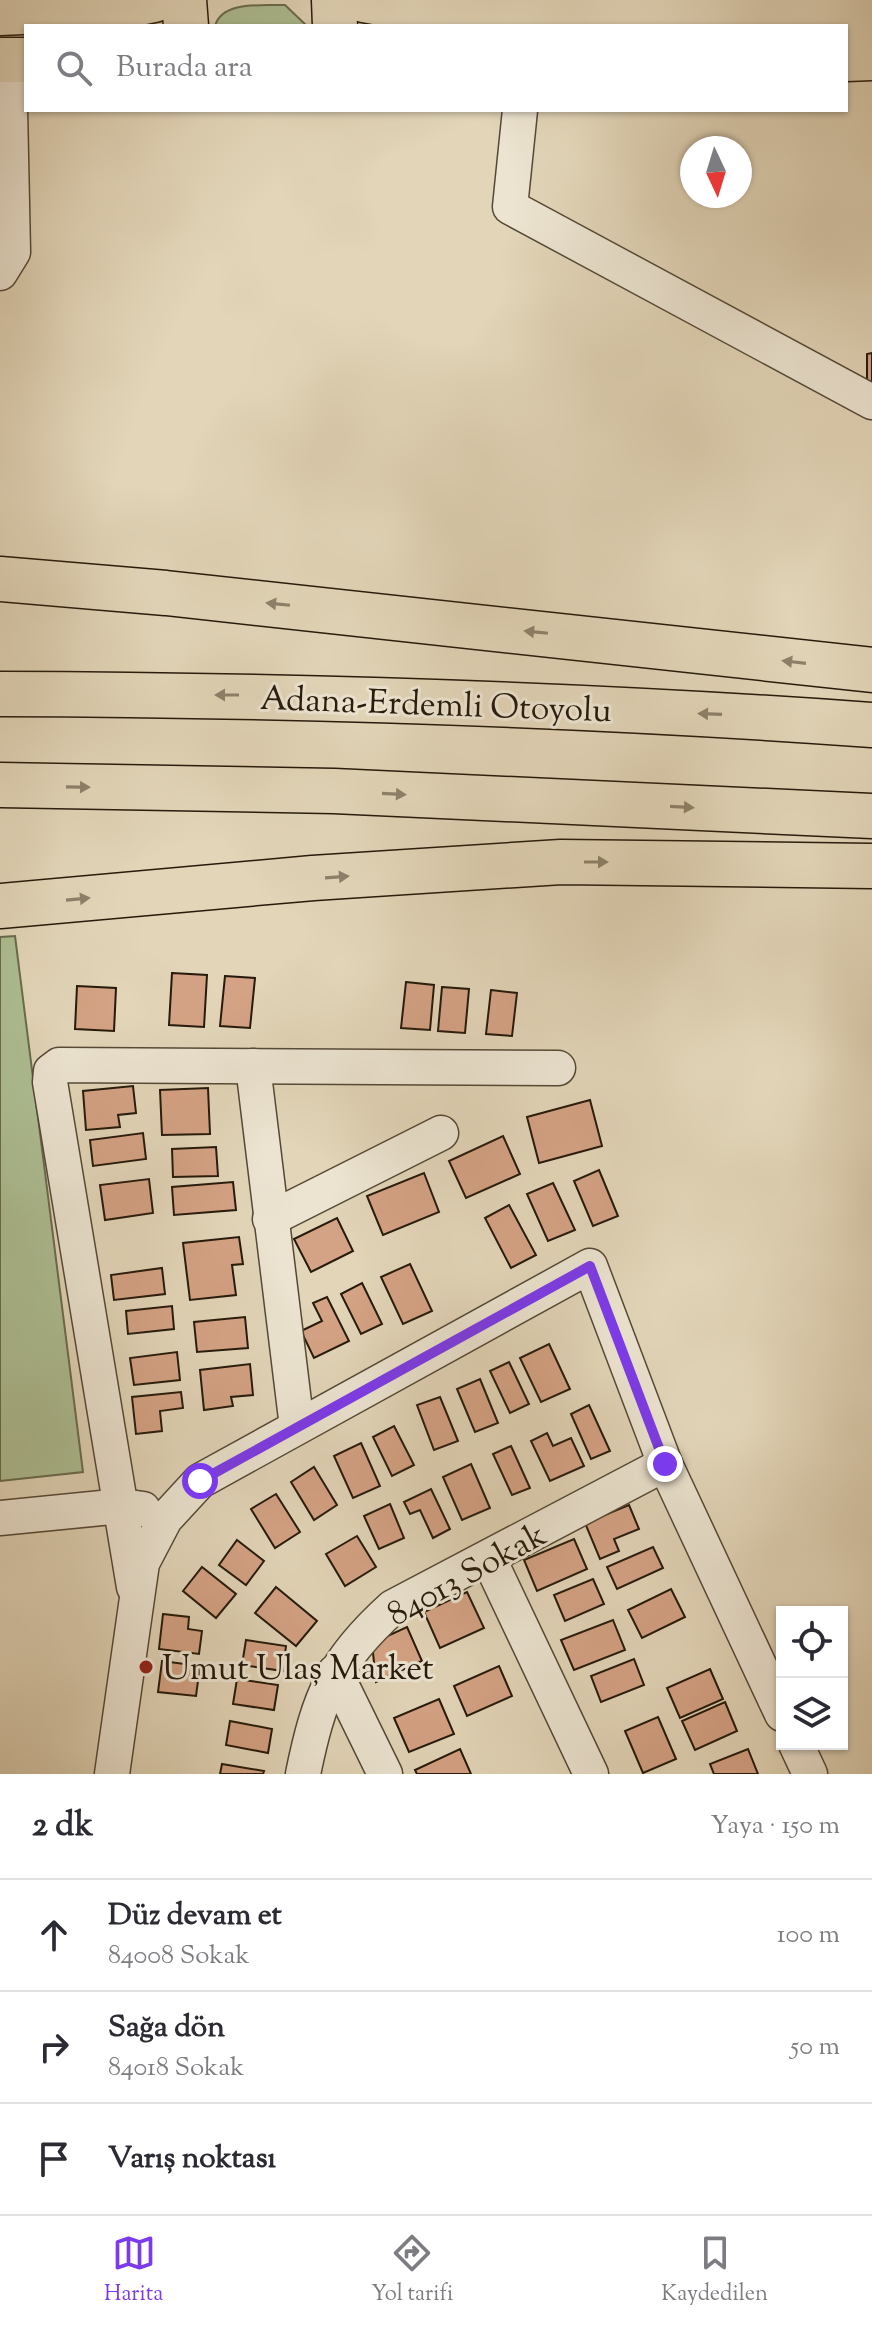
<!DOCTYPE html>
<html lang="tr">
<head>
<meta charset="utf-8">
<style>
	:root { --surface:#fff; --page:#f7f7f7; --text:#2b2b33; --muted:#7c7c81; --line:#e1e1e2; --accent:#7c3aed }
	body { margin:0; font-family:"Sorts Mill Goudy",serif; background:var(--page); color:var(--text) }
	.controls { position:absolute; right:24px; bottom:24px; display:grid; overflow:hidden; border-radius:0px; box-shadow:0 2px 6px #0004 }
	.controls button { width:72px; height:72px; display:grid; place-items:center; padding:0; border:0; border-bottom:2px solid var(--line); background:var(--surface); color:var(--text); font:40px sans-serif }
	.compass { position:absolute; left:680px; top:136px; width:72px; height:72px; border-radius:50%; background:var(--surface); box-shadow:0 2px 6px #0004; rotate:176deg }
	.stop { position:absolute; width:24px; height:24px; margin:-18px; border:6px solid #7c3aed; border-radius:50%; background:#fff }
	.stop.end { background:#7c3aed; border-color:#fff; box-shadow:0 2px 8px #0008 }
	.list { margin:0; padding:0; list-style:none }
	h2 { display:flex; justify-content:space-between; align-items:center; height:104px; margin:0; padding:0 32px; font-size:34px }
	h2 small { font-size:26px; font-weight:400; color:var(--muted) }
	.list li { display:grid; grid-template-columns:52px 1fr auto; gap:24px; align-items:center; box-sizing:border-box; height:112px; padding:0 32px; border-top:2px solid var(--line) }
	.list b { display:block; font-size:30px; white-space:nowrap }
	.list p { margin:0; font-size:26px; white-space:nowrap; color:var(--muted) }
	.list em { font-size:26px; font-style:normal; color:var(--muted) }
	.icon { flex:none; width:44px; height:44px; fill:none; stroke:currentColor; stroke-width:2; stroke-linecap:round; stroke-linejoin:round }
	.map { position:relative; flex:none; width:872px; height:1774px; overflow:hidden }
	.search { position:absolute; background:var(--surface); box-shadow:0 2px 6px #0004; left:24px; right:24px; top:24px; height:88px; display:flex; align-items:center; gap:20px; box-sizing:border-box; padding:0 28px; border-radius:0px; color:var(--muted); font-size:30px }
	.sheet { height:440px; background:var(--surface) }
	nav { display:flex; justify-content:space-around; align-items:center; box-sizing:border-box; height:112px; border-top:2px solid var(--line); background:var(--surface); font-size:22px; color:var(--muted) }
	nav a { display:grid; justify-items:center; gap:4px }
	nav .on { color:var(--accent) }
	.map>svg:first-child { display:block }
	.green { fill:#adbe93; stroke:#6a6c4f; stroke-width:2 }
	.building { fill:#d4a284; stroke:#261a0b; stroke-width:2 }
	.lines { fill:none; stroke-linecap:round; stroke-linejoin:round }
	.minor-casing { stroke:#554936; stroke-width:37 }
	.major-casing { stroke:#261a0b; stroke-width:47 }
	.highway-casing { stroke:#261a0b; stroke-width:47 }
	.minor { stroke:#ece4d1; stroke-width:34 }
	.major { stroke:#e2d5b8; stroke-width:44 }
	.highway { stroke:#e2d5b8; stroke-width:44 }
	.oneway { fill:#8d816a }
	.route { stroke:#7c3aed; stroke-width:10 }
	.poi-dot { fill:#8f2418; stroke:#ece4d1; stroke-width:3 }
	.labels { text-anchor:middle; stroke-width:6; stroke-linejoin:round; paint-order:stroke }
	.street-label { font-size:34px; fill:#261a0b; stroke:#ece4d1 }
	.poi-label { font-size:34px; fill:#261a0b; stroke:#ece4d1; text-anchor:start }
</style>
</head>
<body>
<div class="map">
<svg width="872" height="1774" viewBox="0 0 872 1774">
	<rect width="100%" height="100%" fill="#e2d5b8"/>
	<filter id="stains"><feTurbulence type="fractalNoise" baseFrequency=".0025" numOctaves="4"/><feColorMatrix values="0 0 0 0 .2 0 0 0 0 .09 0 0 0 0 .02 0 0 0 .5 -.17"/></filter>
	<radialGradient id="worn" r=".72"><stop offset=".6" stop-color="#630" stop-opacity="0"/><stop offset="1" stop-color="#630" stop-opacity=".3"/></radialGradient>
	<!-- green -->
	<g class="green">
		<path d="M285,5L307,26H215C222,0 263,6 285,5Z"/>
		<polygon points="15,936 83,1472 0,1481 0,937"/>
	</g>
	<!-- building -->
	<g class="building">
		<polygon points="872,353 872,390 867,390 867,354"/>
		<polygon points="172,973 207,975 204,1027 169,1025"/>
		<polygon points="225,976 255,978 250,1028 220,1026"/>
		<polygon points="406,982 434,985 430,1030 401,1028"/>
		<polygon points="77,986 116,988 114,1031 75,1029"/>
		<polygon points="442,987 469,989 465,1033 438,1031"/>
		<polygon points="491,990 517,993 512,1036 486,1034"/>
		<polygon points="133,1086 136,1113 118,1115 120,1127 86,1130 83,1091"/>
		<polygon points="208,1088 210,1134 162,1135 160,1090"/>
		<polygon points="590,1100 602,1146 539,1163 527,1117"/>
		<polygon points="143,1133 146,1159 93,1166 90,1140"/>
		<polygon points="503,1136 520,1174 466,1198 449,1161"/>
		<polygon points="216,1147 218,1176 173,1177 172,1149"/>
		<polygon points="599,1170 618,1216 593,1226 574,1181"/>
		<polygon points="424,1173 439,1212 383,1235 367,1196"/>
		<polygon points="149,1179 153,1213 105,1220 100,1185"/>
		<polygon points="233,1182 236,1210 174,1215 172,1187"/>
		<polygon points="553,1183 575,1230 548,1241 527,1194"/>
		<polygon points="509,1205 536,1255 511,1268 485,1218"/>
		<polygon points="337,1218 353,1251 311,1272 294,1239"/>
		<polygon points="239,1237 243,1264 232,1265 236,1295 190,1300 183,1243"/>
		<polygon points="410,1264 432,1311 403,1324 381,1277"/>
		<polygon points="162,1268 165,1294 114,1300 111,1275"/>
		<polygon points="362,1283 382,1324 361,1334 341,1294"/>
		<polygon points="327,1297 349,1341 314,1358 301,1331 322,1321 313,1303"/>
		<polygon points="172,1306 174,1329 128,1334 126,1311"/>
		<polygon points="245,1317 248,1348 197,1352 194,1322"/>
		<polygon points="549,1344 570,1389 541,1402 520,1358"/>
		<polygon points="177,1352 180,1380 134,1385 130,1358"/>
		<polygon points="509,1362 529,1404 510,1413 490,1371"/>
		<polygon points="250,1364 253,1395 231,1397 233,1406 204,1410 200,1370"/>
		<polygon points="480,1379 498,1423 475,1432 457,1389"/>
		<polygon points="181,1392 183,1408 160,1411 162,1431 136,1434 132,1397"/>
		<polygon points="440,1397 458,1441 434,1450 417,1405"/>
		<polygon points="589,1405 610,1451 591,1459 571,1414"/>
		<polygon points="394,1426 414,1465 392,1476 373,1437"/>
		<polygon points="547,1433 553,1446 571,1438 584,1466 550,1481 531,1441"/>
		<polygon points="361,1443 380,1486 353,1498 334,1456"/>
		<polygon points="511,1446 530,1488 512,1495 493,1454"/>
		<polygon points="471,1464 490,1508 462,1520 443,1477"/>
		<polygon points="314,1467 337,1505 314,1520 291,1482"/>
		<polygon points="431,1489 450,1529 433,1538 420,1510 410,1514 404,1502"/>
		<polygon points="276,1494 300,1532 275,1548 251,1509"/>
		<polygon points="390,1504 404,1538 379,1549 364,1516"/>
		<polygon points="629,1505 639,1529 614,1539 619,1551 600,1559 585,1523"/>
		<polygon points="357,1536 376,1567 345,1586 326,1554"/>
		<polygon points="574,1539 587,1569 537,1591 524,1560"/>
		<polygon points="237,1540 264,1561 246,1585 219,1565"/>
		<polygon points="653,1547 663,1568 617,1589 607,1567"/>
		<polygon points="202,1567 236,1594 216,1618 183,1591"/>
		<polygon points="593,1579 604,1604 565,1621 554,1595"/>
		<polygon points="276,1587 317,1621 296,1646 255,1613"/>
		<polygon points="671,1589 685,1617 642,1638 628,1610"/>
		<polygon points="467,1592 484,1628 440,1648 424,1612"/>
		<polygon points="163,1614 189,1617 188,1629 202,1631 199,1654 159,1649"/>
		<polygon points="613,1620 625,1650 574,1670 561,1640"/>
		<polygon points="407,1627 422,1661 376,1682 372,1643"/>
		<polygon points="246,1640 286,1646 283,1671 242,1665"/>
		<polygon points="634,1659 644,1685 601,1702 591,1676"/>
		<polygon points="162,1661 200,1666 196,1696 158,1692"/>
		<polygon points="499,1666 512,1696 467,1716 454,1686"/>
		<polygon points="710,1669 723,1699 680,1718 667,1688"/>
		<polygon points="237,1679 278,1685 274,1710 233,1704"/>
		<polygon points="439,1699 454,1734 409,1752 394,1718"/>
		<polygon points="725,1702 737,1731 695,1750 682,1721"/>
		<polygon points="658,1717 676,1759 643,1773 625,1731"/>
		<polygon points="230,1721 272,1729 268,1753 226,1745"/>
		<polygon points="460,1749 471,1774 417,1774 415,1770"/>
		<polygon points="748,1749 758,1774 714,1774 710,1764"/>
		<polygon points="222,1764 264,1771 263,1774 220,1774"/>
	</g>
	<g class="lines">
		<!-- minor casing -->
		<g class="minor-casing">
			<g id="minor">
				<polyline points="520,110 510,207 872,402"/>
				<polyline points="0,273 13,252 9,60"/>
				<polyline points="253,1066 297,1427"/>
				<polyline points="270,1219 441,1133"/>
				<polyline points="0,1518 122,1506 143,1509"/>
				<polyline points="489,1559 591,1774"/>
				<polyline points="134,1587 50,1082 51,1071 59,1065 558,1068"/>
				<polyline points="335,1672 385,1774"/>
				<polyline points="796,1744 810,1774"/>
				<polyline points="112,1774 142,1563 165,1519 200,1481 590,1266 665,1464 782,1714"/>
				<path d="M303,1774C319,1696 333,1661 393,1607L665,1464"/>
			</g>
		</g>
		<!-- major casing -->
		<g class="major-casing">
			<g id="major">
				<polyline points="184,0 186,26"/>
				<polyline points="334,0 335,26"/>
				<polyline points="364,0 414,9 660,18 872,17"/>
				<polyline points="0,13 115,8 154,0"/>
				<polyline points="846,59 872,58"/>
				<polyline points="0,60 26,60"/>
			</g>
		</g>
		<!-- highway casing -->
		<g class="highway-casing">
			<g id="highway">
				<polyline points="0,579 166,593 872,670"/>
				<path d="M0,694C291,695 582,704 872,725"/>
				<polyline points="0,785 334,791 872,816"/>
				<polyline points="0,906 313,878 561,862 872,866"/>
			</g>
		</g>
		<!-- minor -->
		<use href="#minor" class="minor"/>
		<!-- major -->
		<use href="#major" class="major"/>
		<!-- highway -->
		<use href="#highway" class="highway"/>
	</g>
	<!-- one-way arrows -->
	<defs><path id="oneway-solid" d="M-6-.8H1V-3.2L6.5 0L1 3.2V.8H-6Z" transform="scale(2)"/></defs>
	<g class="oneway">
		<use href="#oneway-solid" transform="translate(278 604) rotate(-174)"/>
		<use href="#oneway-solid" transform="translate(536 632) rotate(-174)"/>
		<use href="#oneway-solid" transform="translate(794 662) rotate(-173)"/>
		<use href="#oneway-solid" transform="translate(227 695) rotate(-180)"/>
		<use href="#oneway-solid" transform="translate(710 714) rotate(-178)"/>
		<use href="#oneway-solid" transform="translate(78 787) rotate(1)"/>
		<use href="#oneway-solid" transform="translate(394 794) rotate(3)"/>
		<use href="#oneway-solid" transform="translate(682 807) rotate(3)"/>
		<use href="#oneway-solid" transform="translate(596 862)"/>
		<use href="#oneway-solid" transform="translate(337 877) rotate(-4)"/>
		<use href="#oneway-solid" transform="translate(78 899) rotate(-5)"/>
	</g>
	<g class="lines">
		<!-- route -->
		<polyline class="route" points="200,1481 590,1266 665,1464"/>
	</g>
	<!-- markers -->
	<circle class="poi-dot" cx="146" cy="1667" r="8"/>
	<g class="labels">
		<!-- street labels -->
		<g class="street-label">
			<text transform="translate(436 703) rotate(2)" y="12">Adana-Erdemli Otoyolu</text>
			<text transform="translate(466 1573) rotate(-29)" y="12">84013 Sokak</text>
		</g>
		<!-- poi labels -->
		<g class="poi-label">
			<text x="162" y="1679">Umut Ulaş Market</text>
		</g>
	</g>
	<rect width="100%" height="100%" filter="url(#stains)"/>
	<rect width="100%" height="100%" fill="url(#worn)"/>
</svg>
<div class="controls">
<button><svg class="icon" aria-label="locate" viewBox="0 0 24 24"><circle cx="12" cy="12" r="6"/><path d="M12 2v4M12 18v4M2 12h4M18 12h4"/></svg></button>
<button><svg class="icon" aria-label="layers" viewBox="0 0 24 24"><path d="M12 4l9 5-9 5-9-5zM3 14l9 5 9-5"/></svg></button>
</div>
<svg class="compass" viewBox="-18 -18 36 36"><path d="M0-13l5 13h-10z" fill="#e53935"/><path d="M0 13l5-13h-10z" fill="#7c7c81"/></svg>
<div class="stop" style="left:200px;top:1481px"></div>
<div class="stop end" style="left:665px;top:1464px"></div>
<div class="search"><svg class="icon" aria-label="search" viewBox="0 0 24 24"><circle cx="10" cy="10" r="6"/><path d="M15 15l6 6"/></svg>Burada ara</div>
</div>
<section class="sheet">
<h2>2 dk<small>Yaya · 150 m</small></h2>
<ul class="list">
<li><svg class="icon" aria-label="ahead" viewBox="0 0 24 24"><path d="M12 20V5M6 11l6-6 6 6"/></svg><div><b>Düz devam et</b><p>84008 Sokak</p></div><em>100 m</em></li>
<li><svg class="icon" aria-label="right" viewBox="0 0 24 24"><path d="M7 20v-9h11M14 6l5 5-5 5"/></svg><div><b>Sağa dön</b><p>84018 Sokak</p></div><em>50 m</em></li>
<li><svg class="icon" aria-label="arrive" viewBox="0 0 24 24"><path d="M6 21V4h12l-3 4 3 4H6"/></svg><div><b>Varış noktası</b></div></li>
</ul>
</section>
<nav>
<a class="on"><svg class="icon" aria-label="map" viewBox="0 0 24 24"><path d="M3 6l6-2 6 2 6-2v14l-6 2-6-2-6 2zM9 4v14M15 6v14"/></svg>Harita</a>
<a><svg class="icon" aria-label="directions" viewBox="0 0 24 24"><path d="M12 3l9 9-9 9-9-9zM9 14v-3h6M13 9l2 2-2 2"/></svg>Yol tarifi</a>
<a><svg class="icon" aria-label="saved" viewBox="0 0 24 24"><path d="M7 4h10v16l-5-4-5 4z"/></svg>Kaydedilen</a>
</nav>
</body>
</html>
